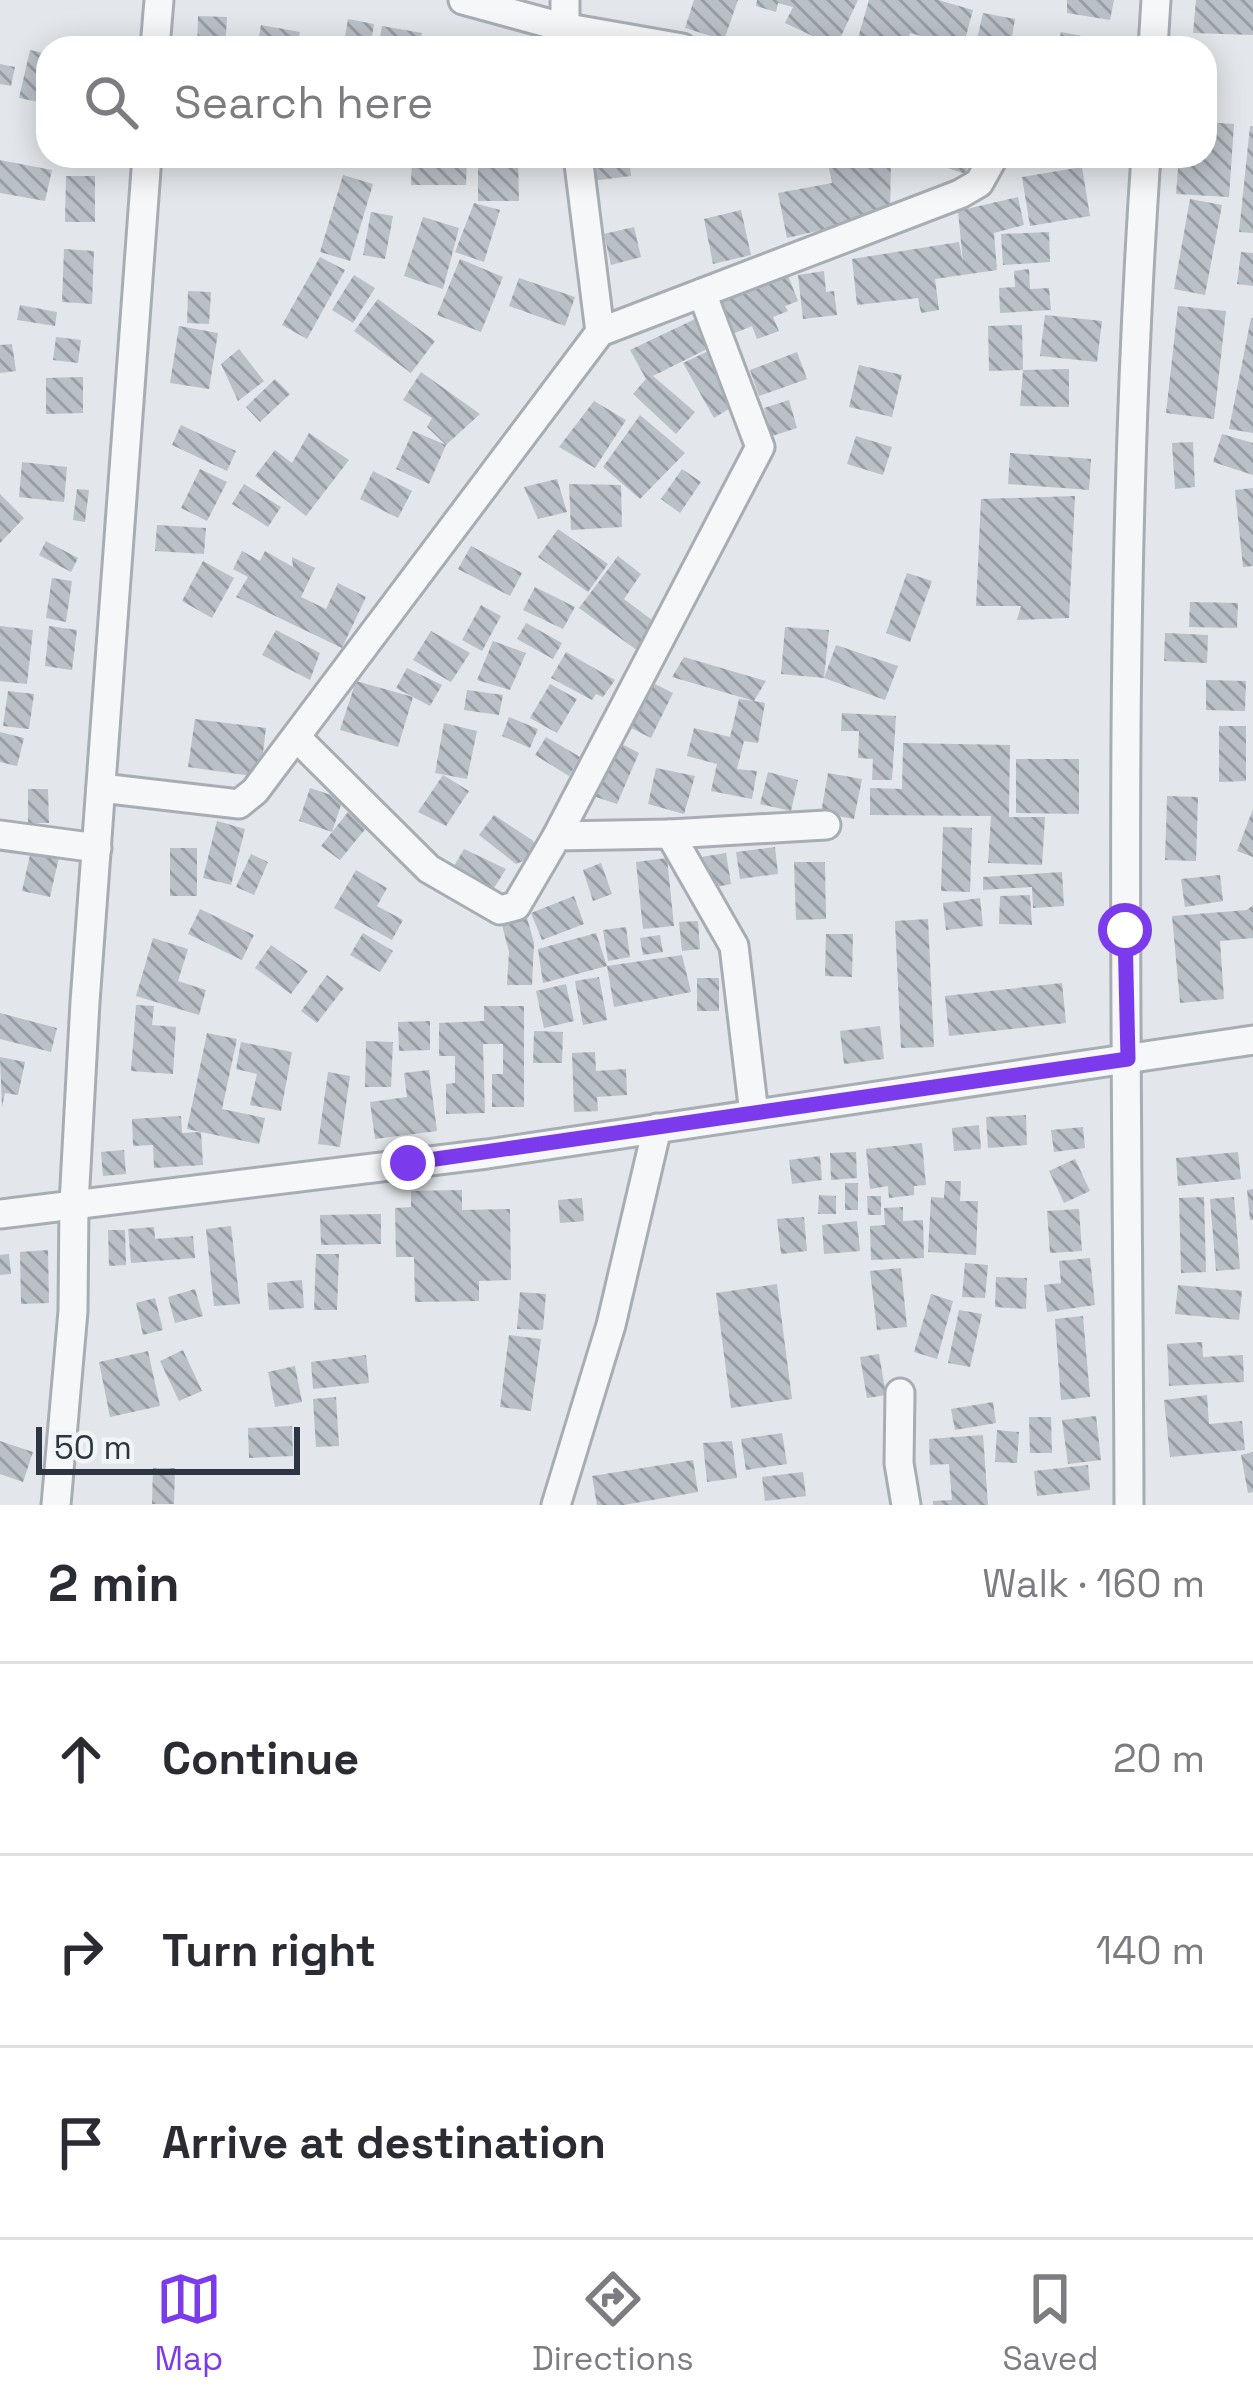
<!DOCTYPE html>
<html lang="en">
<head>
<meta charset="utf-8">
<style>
	:root { --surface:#fff; --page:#f7f7f7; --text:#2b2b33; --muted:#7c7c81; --line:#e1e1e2; --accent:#7c3aed }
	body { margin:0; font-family:"Space Grotesk",sans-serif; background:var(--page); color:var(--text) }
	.scale { position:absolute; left:36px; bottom:30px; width:264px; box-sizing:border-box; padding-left:12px; border:6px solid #2c3541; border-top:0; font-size:33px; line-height:42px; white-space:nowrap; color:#2c3541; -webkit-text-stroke:9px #f2f5f7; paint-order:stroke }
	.stop { position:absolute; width:36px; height:36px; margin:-27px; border:9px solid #7c3aed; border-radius:50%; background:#fff }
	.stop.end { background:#7c3aed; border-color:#fff; box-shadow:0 3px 12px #0008 }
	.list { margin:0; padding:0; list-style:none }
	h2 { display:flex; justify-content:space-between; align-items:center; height:156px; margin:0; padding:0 48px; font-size:51px }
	h2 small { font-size:39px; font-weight:400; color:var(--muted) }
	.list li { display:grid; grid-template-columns:78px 1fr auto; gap:36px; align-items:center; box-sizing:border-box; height:192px; padding:0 48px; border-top:3px solid var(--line) }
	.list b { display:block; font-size:45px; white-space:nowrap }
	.list em { font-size:39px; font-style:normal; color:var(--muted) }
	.icon { flex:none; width:66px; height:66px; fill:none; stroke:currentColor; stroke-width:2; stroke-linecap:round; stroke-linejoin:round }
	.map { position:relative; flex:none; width:1253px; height:1505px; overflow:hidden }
	.search { position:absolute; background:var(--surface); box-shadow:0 6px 30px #0003; left:36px; right:36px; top:36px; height:132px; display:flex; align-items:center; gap:30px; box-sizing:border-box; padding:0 42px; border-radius:36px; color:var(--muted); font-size:45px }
	.sheet { height:732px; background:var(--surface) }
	nav { display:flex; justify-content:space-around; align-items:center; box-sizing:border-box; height:168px; border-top:3px solid var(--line); background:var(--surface); font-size:33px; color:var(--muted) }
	nav a { display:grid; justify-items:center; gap:6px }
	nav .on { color:var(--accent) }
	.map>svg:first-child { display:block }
	.building { fill:url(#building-back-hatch) }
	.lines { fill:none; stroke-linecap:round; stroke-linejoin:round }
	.minor-casing { stroke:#a8adb4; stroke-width:33 }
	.minor { stroke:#f5f7f9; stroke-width:27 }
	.route { stroke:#7c3aed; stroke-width:15 }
</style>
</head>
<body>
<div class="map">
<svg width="1253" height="1505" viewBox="0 0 1253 1505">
	<defs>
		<pattern id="building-back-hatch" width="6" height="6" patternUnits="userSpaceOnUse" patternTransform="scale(3)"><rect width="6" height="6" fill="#bac0c7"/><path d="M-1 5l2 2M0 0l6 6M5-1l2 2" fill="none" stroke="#979da3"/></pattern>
	</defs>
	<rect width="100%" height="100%" fill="#e3e6ea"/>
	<!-- building -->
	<g class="building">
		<polygon points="694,0 738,0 724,40 685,28"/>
		<polygon points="757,0 858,0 836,47 785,23 793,7 778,3 776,12 756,6"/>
		<polygon points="869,0 938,0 973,10 963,47 910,33 906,48 866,48 856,45"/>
		<polygon points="1067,0 1114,0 1110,20 1067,13"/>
		<polygon points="1196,0 1253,0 1253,35 1193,33"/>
		<polygon points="983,13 1015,19 1010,48 975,48"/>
		<polygon points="198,16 227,17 225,48 197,48"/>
		<polygon points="348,19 374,24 370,48 343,48"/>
		<polygon points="261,25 300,32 297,48 257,48"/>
		<polygon points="382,26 422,33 419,48 378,48"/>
		<polygon points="1061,32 1122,44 1121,48 1034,48 1037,39 1058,45"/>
		<polygon points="430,39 472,45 471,48 428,48"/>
		<polygon points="30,50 48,54 48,104 19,98"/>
		<polygon points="0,64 15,67 11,86 0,84"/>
		<polygon points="1205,122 1234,124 1229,197 1176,194 1179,156 1205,156"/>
		<polygon points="1250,126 1253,126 1253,233 1239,232"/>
		<polygon points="60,156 95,156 94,166 59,163"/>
		<polygon points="412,156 467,156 466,185 411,185"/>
		<polygon points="478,156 518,156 519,201 478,201"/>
		<polygon points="588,156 629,156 631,176 591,181"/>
		<polygon points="702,156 775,156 775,168 701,163"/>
		<polygon points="847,156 891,156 890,214 787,238 778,193 832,183 828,163"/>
		<polygon points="939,156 973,156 965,174 936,164"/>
		<polygon points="0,160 52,170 45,201 0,193"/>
		<polygon points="1082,167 1090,216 1030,226 1022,177"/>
		<polygon points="343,175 373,184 350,261 320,252"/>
		<polygon points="66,176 95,176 95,222 65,222"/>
		<polygon points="1018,197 1024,225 994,233 997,270 935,279 939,310 921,313 918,298 857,305 852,259 959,242 963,263 958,211"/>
		<polygon points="1190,199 1222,205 1205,295 1174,289"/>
		<polygon points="474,203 500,210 484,262 455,252"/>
		<polygon points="741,210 751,255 713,264 704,219"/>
		<polygon points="371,212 393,216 385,259 363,255"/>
		<polygon points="423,217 459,228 443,289 404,276"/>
		<polygon points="634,227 641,257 611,265 604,234"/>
		<polygon points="1049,232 1050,262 1003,265 1001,234"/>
		<polygon points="64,249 94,251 92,304 62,302"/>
		<polygon points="1241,252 1253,253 1253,286 1237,284"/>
		<polygon points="320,257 345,270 307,339 282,325"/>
		<polygon points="460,259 503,277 481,332 437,315"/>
		<polygon points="1029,269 1030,289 1049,288 1051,310 1000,313 999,288 1015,287 1014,271"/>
		<polygon points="824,271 826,292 834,291 837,315 803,319 798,275"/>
		<polygon points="787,273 798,301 785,306 788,311 773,317 779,331 757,339 752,326 725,337 712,303"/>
		<polygon points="354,275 375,288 353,323 332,310"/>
		<polygon points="519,278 575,297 565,326 509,306"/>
		<polygon points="188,291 211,292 209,324 187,323"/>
		<polygon points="378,299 435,341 411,373 354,331"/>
		<polygon points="20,305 57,312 55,326 17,320"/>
		<polygon points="1178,306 1226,311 1214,419 1166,413"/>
		<polygon points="1045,315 1102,321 1097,362 1040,356"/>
		<polygon points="1251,318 1253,318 1253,433 1229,429"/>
		<polygon points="695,319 711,347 653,376 695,412 676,434 633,394 646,379 630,350"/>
		<polygon points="1022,325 1023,370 989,371 988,326"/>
		<polygon points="179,326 218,333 209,389 170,383"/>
		<polygon points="56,337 81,340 78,363 53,360"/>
		<polygon points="12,344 16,371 0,373 0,345"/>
		<polygon points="719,346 740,402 714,418 683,363"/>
		<polygon points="239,349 264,381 238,401 221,364"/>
		<polygon points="797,352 807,379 759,396 750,370"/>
		<polygon points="859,365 902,375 892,417 849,407"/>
		<polygon points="1069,369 1069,407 1020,406 1023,370"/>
		<polygon points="421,372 480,414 446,445 429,484 396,469 413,431 446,445 427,427 432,418 403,400"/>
		<polygon points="83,377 83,413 46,414 46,378"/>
		<polygon points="275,379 290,394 260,422 246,407"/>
		<polygon points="789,400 797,428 772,436 764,408"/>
		<polygon points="594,401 626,420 595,468 559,447"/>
		<polygon points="640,415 685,453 640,499 603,467"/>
		<polygon points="181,425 236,451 227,471 172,445"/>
		<polygon points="309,433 349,460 306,516 255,476 275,450 292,463"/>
		<polygon points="1222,434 1253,443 1253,475 1213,462"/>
		<polygon points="856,436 892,447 883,475 847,464"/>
		<polygon points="1193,442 1195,487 1175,489 1172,443"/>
		<polygon points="1010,453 1091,459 1089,490 1008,484"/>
		<polygon points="22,462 67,467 64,502 19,497"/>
		<polygon points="200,469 227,482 207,521 181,508"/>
		<polygon points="682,469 701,482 680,513 661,499"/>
		<polygon points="373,471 412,491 398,518 360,499"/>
		<polygon points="557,479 567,512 538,519 524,487"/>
		<polygon points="244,484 281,507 268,527 232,504"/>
		<polygon points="569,484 621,485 622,527 571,530"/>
		<polygon points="1253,488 1253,566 1243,567 1235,490"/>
		<polygon points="77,489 89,490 85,522 73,520"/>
		<polygon points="0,494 24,518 0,543"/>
		<polygon points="1075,496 1069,618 1017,620 1021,606 976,606 981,499"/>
		<polygon points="157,525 206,528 204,554 155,551"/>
		<polygon points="558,529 608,564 588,592 538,557"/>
		<polygon points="46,541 78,558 71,572 39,555"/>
		<polygon points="471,546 522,573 510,596 458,569"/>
		<polygon points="242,551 260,561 265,551 293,567 292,557 315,568 301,597 326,609 338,583 366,597 342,648 236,597 248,577 233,569"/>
		<polygon points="618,556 641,574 624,599 664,629 638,651 579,608"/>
		<polygon points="203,561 234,578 212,618 182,601"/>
		<polygon points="907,573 932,581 910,642 886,633"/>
		<polygon points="52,578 72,581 66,622 46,618"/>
		<polygon points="535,587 575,607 563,629 523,610"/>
		<polygon points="1190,602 1238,603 1237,628 1189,627"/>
		<polygon points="481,605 501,616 482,651 462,640"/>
		<polygon points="526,623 562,643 553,659 517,639"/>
		<polygon points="0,626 33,630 27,684 0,681"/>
		<polygon points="49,626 77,630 72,670 45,666"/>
		<polygon points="785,627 829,630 824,678 781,674"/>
		<polygon points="276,630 320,653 310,680 262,655"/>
		<polygon points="431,631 470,653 451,682 413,660"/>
		<polygon points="1165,633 1208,635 1207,663 1164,661"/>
		<polygon points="493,641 526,653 510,690 477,680"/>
		<polygon points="836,645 898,666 885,700 824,678"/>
		<polygon points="566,652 615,680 603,697 596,694 592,700 551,678"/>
		<polygon points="684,657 766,681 754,701 765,703 758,743 744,741 737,769 757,771 752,799 711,791 717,764 687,756 694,728 730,737 739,699 754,701 672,677"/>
		<polygon points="407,668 442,685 430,706 396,688"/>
		<polygon points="1206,680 1246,681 1245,711 1206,710"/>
		<polygon points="356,681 413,697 398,747 340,730"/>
		<polygon points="649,681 673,693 651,738 627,726"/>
		<polygon points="550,684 577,699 557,733 530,718"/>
		<polygon points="467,690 503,695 499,715 464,710"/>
		<polygon points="8,691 34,694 29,729 3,726"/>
		<polygon points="842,713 896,716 892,780 872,780 873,759 858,758 859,731 841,731"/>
		<polygon points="509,717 538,729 530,748 502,736"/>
		<polygon points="195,719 266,728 260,777 188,767"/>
		<polygon points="444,723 477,731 467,779 435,773"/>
		<polygon points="1219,726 1246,726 1246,781 1219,782"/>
		<polygon points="0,732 24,738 17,766 0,762"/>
		<polygon points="546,737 580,757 569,776 535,755"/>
		<polygon points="618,742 639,753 617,804 593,796"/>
		<polygon points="903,743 1010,745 1009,817 1045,817 1042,865 988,863 991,816 870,815 870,788 902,789"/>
		<polygon points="1016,759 1079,759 1079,814 1016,813"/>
		<polygon points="656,768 695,776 684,814 648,804"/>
		<polygon points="768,772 798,780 791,811 760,804"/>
		<polygon points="828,773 862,779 854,819 821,813"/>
		<polygon points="443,775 469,791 446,826 418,812"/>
		<polygon points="310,788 343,799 332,832 299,821"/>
		<polygon points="28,789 48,789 49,823 28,823"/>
		<polygon points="1167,796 1198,797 1196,861 1165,860"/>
		<polygon points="1253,809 1253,857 1237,851"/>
		<polygon points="348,812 367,827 340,860 321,846"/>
		<polygon points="494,815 532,840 536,846 533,857 516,864 479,835"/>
		<polygon points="217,821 245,829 231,885 203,878"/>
		<polygon points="943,827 972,828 970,892 941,891"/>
		<polygon points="32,846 60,853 50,897 22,891"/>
		<polygon points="775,847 778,874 740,879 736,852"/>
		<rect x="170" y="848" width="27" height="48"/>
		<polygon points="464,849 506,869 491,893 450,873"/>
		<polygon points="726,853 731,884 706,889 701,857"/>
		<polygon points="251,854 268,862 254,895 236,887"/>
		<polygon points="667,858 674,926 643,929 636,862"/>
		<polygon points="794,862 825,862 826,919 796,920"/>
		<polygon points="601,863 612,894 593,901 583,870"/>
		<polygon points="356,870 387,888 377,906 403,920 392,940 334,908"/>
		<polygon points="1062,872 1064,906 1033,908 1032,887 983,890 983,877"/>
		<polygon points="1220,875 1223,901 1185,907 1181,879"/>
		<polygon points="1030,895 1032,925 999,924 1000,896"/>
		<polygon points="574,896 584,924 542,940 531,913"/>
		<polygon points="980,898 983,926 946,930 943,903"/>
		<polygon points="1253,905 1253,938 1220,941 1224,999 1180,1003 1172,916 1247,910"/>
		<polygon points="200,909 254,935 242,960 188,934"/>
		<polygon points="527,918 534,943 532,985 507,985 509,952 501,921"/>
		<polygon points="928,919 934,1047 901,1048 895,921"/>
		<polygon points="698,921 700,949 682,951 679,922"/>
		<polygon points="626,927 630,957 608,961 603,930"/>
		<polygon points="363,933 393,951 380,972 350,955"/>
		<polygon points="596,933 607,966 543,983 538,949"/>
		<polygon points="826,934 853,934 852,977 825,976"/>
		<polygon points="660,935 663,952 643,955 640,938"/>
		<polygon points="153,938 188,949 178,981 206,990 199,1015 136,996"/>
		<polygon points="271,945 308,971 291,994 255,968"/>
		<polygon points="682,955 691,992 614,1007 607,966"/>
		<polygon points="327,975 344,988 317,1023 301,1011"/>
		<polygon points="599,977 607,1020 583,1025 575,981"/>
		<rect x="697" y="978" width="22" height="33"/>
		<polygon points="1062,983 1066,1023 949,1036 945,996"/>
		<polygon points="566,984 574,1021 544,1028 536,991"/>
		<polygon points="136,1005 154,1006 152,1025 176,1027 173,1074 131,1071"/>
		<polygon points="484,1006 524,1006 524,1107 492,1107 492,1074 503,1074 503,1044 483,1044 485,1113 446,1114 446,1084 455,1083 455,1056 439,1056 439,1023 484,1021"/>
		<polygon points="0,1013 57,1028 51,1052 0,1039"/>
		<polygon points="430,1021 430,1050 399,1051 398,1022"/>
		<polygon points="880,1026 884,1059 844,1064 840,1031"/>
		<polygon points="534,1031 563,1032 562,1063 533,1063"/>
		<polygon points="207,1033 237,1039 222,1109 265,1118 259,1144 187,1129"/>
		<polygon points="366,1041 393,1042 391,1087 365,1087"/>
		<polygon points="241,1042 292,1052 281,1111 250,1105 257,1074 236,1069"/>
		<polygon points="595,1052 596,1071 626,1069 627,1095 597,1097 598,1111 574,1112 572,1053"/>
		<polygon points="0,1057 25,1062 18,1095 5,1093 2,1107"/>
		<polygon points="429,1070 437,1131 375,1139 370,1102 407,1097 404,1073"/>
		<polygon points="328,1072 350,1076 340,1147 318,1144"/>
		<polygon points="1026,1115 1027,1145 988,1148 986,1117"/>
		<polygon points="181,1116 182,1133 201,1132 203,1165 154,1168 153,1145 133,1146 132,1119"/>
		<polygon points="979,1125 981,1149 954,1151 952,1128"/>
		<polygon points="1083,1127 1085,1148 1054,1152 1051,1130"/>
		<polygon points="922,1143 926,1185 914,1186 914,1195 889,1198 888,1186 870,1189 866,1149"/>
		<polygon points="124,1150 126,1174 103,1176 101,1152"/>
		<polygon points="856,1152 857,1178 831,1180 830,1153"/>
		<polygon points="1238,1152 1241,1179 1178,1186 1176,1158"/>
		<polygon points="820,1156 822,1180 792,1184 789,1160"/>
		<polygon points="1075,1159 1090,1191 1064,1203 1049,1171"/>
		<polygon points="945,1181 961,1181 960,1201 978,1201 976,1255 928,1252 931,1197 944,1198"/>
		<rect x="845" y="1183" width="13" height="27"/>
		<polygon points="1253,1189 1253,1220 1250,1220 1247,1190"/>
		<polygon points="462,1190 462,1210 510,1209 511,1280 479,1281 479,1301 415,1302 414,1257 396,1257 395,1208 411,1207 411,1191"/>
		<polygon points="819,1195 836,1196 836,1214 818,1214"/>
		<polygon points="867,1196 881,1196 881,1215 868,1215"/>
		<polygon points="1204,1197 1206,1272 1181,1273 1179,1198"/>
		<polygon points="1234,1197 1240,1269 1216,1271 1210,1199"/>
		<polygon points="582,1198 584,1221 560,1223 558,1200"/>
		<polygon points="903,1207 903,1221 923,1220 924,1258 871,1260 870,1226 885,1225 884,1208"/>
		<polygon points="1079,1209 1082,1251 1050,1253 1047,1211"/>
		<polygon points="381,1214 381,1244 321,1245 320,1215"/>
		<polygon points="804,1217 807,1251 781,1254 777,1219"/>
		<polygon points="857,1221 860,1251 824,1254 822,1225"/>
		<polygon points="231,1226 240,1304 214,1306 206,1229"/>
		<polygon points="154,1227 155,1239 193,1236 195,1258 131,1263 128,1229"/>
		<polygon points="108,1230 125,1230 126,1265 109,1266"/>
		<polygon points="48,1250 49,1303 21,1304 20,1252"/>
		<polygon points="9,1254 11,1274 0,1275 0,1255"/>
		<polygon points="316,1254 339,1254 337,1310 314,1310"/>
		<polygon points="1090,1258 1095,1305 1047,1312 1044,1285 1061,1283 1059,1261"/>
		<polygon points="965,1263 988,1265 985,1298 962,1297"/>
		<polygon points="901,1268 907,1327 877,1330 870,1271"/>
		<polygon points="996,1277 1027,1278 1026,1309 995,1307"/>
		<polygon points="302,1280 304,1308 269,1310 267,1283"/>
		<polygon points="777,1284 792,1399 731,1408 716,1293"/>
		<polygon points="1178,1285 1242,1291 1239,1320 1175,1314"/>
		<polygon points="195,1289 203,1316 175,1323 168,1297"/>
		<polygon points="520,1292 546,1294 543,1330 517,1329"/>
		<polygon points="931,1294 953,1301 937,1359 914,1352"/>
		<polygon points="155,1298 163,1330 143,1335 136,1303"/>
		<polygon points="959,1310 982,1314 970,1367 948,1363"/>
		<polygon points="1083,1316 1090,1397 1061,1400 1055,1319"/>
		<polygon points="509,1335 541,1339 531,1411 500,1407"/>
		<polygon points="1202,1342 1203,1357 1243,1355 1244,1382 1169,1386 1167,1344"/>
		<polygon points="183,1350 202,1391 179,1401 160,1361"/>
		<polygon points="148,1351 160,1406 110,1417 99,1362"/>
		<polygon points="879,1354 886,1395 867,1398 860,1357"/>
		<polygon points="366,1355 369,1383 313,1389 311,1362"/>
		<polygon points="295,1366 302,1402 275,1407 268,1372"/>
		<polygon points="1207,1395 1209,1424 1242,1421 1245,1450 1170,1457 1164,1400"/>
		<polygon points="336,1397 339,1446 316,1447 313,1399"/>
		<polygon points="993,1402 996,1423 955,1430 951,1409"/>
		<polygon points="1096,1416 1101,1460 1068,1464 1062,1420"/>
		<polygon points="1029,1417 1051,1417 1052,1453 1030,1453"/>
		<polygon points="292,1426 293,1456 249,1458 248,1428"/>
		<polygon points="997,1430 1019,1432 1017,1463 995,1462"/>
		<polygon points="782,1433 787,1464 746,1470 741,1439"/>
		<polygon points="983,1435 988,1505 933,1505 933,1501 952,1500 949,1464 930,1465 929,1439"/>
		<polygon points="0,1441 33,1452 23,1482 0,1474"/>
		<polygon points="732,1441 737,1478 707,1482 703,1443"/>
		<polygon points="1253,1452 1253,1492 1248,1493 1241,1455"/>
		<polygon points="693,1460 698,1492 624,1505 597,1505 592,1476"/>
		<polygon points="1088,1465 1090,1490 1037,1496 1034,1471"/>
		<polygon points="153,1468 175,1468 174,1504 152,1504"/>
		<polygon points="803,1472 806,1496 765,1501 762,1477"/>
	</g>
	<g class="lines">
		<!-- minor casing -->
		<g class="minor-casing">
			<g id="minor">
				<polyline points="463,0 562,27 682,48"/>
				<polyline points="155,48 159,0"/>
				<polyline points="565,48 565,0"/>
				<polyline points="1153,48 1156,0"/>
				<polyline points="578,156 600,332"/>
				<polyline points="296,737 429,869 500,910 516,906 557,836 670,834 734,946 754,1114"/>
				<polyline points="101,788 239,804 255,791 600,332 960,194 979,183 994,156"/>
				<polyline points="670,834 826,825"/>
				<polyline points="0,835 97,848"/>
				<polyline points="557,836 760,447 702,293"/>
				<polyline points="0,1214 487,1154 1253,1040"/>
				<polyline points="900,1393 899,1463 906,1505"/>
				<polyline points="56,1505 73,1311 74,1204 85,1002 147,156"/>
				<polyline points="556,1505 611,1325 657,1128"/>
				<path d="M1129,1505C1128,1056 1115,605 1146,156"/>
			</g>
		</g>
		<!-- minor -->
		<use href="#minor" class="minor"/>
	</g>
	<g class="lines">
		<!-- route -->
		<polyline class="route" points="408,1163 1128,1059 1125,930"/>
	</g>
</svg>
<div class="scale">50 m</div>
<div class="stop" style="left:1125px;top:930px"></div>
<div class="stop end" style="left:408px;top:1163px"></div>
<div class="search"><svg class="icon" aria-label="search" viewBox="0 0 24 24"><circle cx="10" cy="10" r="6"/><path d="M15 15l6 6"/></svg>Search here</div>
</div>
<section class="sheet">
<h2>2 min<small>Walk · 160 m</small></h2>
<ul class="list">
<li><svg class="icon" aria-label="ahead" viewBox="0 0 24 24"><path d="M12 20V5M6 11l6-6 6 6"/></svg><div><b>Continue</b></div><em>20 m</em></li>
<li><svg class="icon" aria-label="right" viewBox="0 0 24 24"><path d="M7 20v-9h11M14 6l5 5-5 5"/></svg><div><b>Turn right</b></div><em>140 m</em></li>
<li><svg class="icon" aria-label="arrive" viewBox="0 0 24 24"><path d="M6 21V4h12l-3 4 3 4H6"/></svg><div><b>Arrive at destination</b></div></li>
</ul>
</section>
<nav>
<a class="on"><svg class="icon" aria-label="map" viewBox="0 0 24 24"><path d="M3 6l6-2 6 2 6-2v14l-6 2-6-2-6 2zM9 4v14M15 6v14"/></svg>Map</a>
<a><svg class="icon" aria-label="directions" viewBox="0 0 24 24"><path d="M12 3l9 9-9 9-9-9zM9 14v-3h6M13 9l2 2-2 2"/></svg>Directions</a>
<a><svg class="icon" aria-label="saved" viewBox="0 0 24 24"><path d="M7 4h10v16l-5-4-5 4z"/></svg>Saved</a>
</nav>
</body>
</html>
